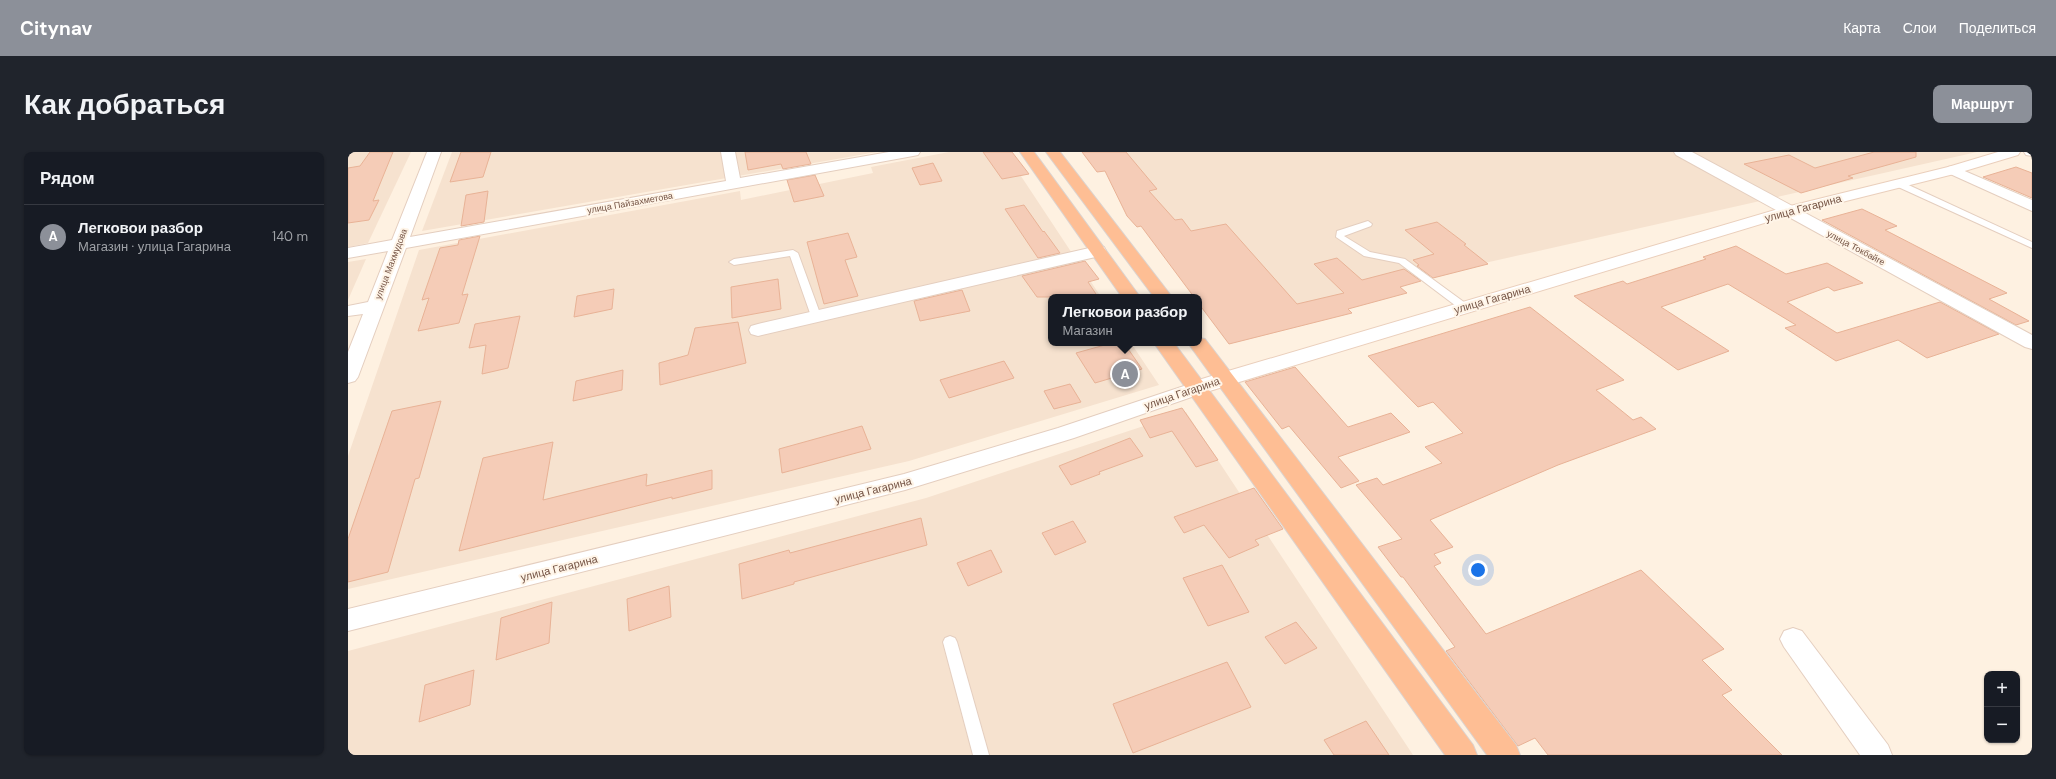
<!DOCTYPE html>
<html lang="ru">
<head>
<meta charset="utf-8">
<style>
	:root { --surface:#171b24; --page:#20242c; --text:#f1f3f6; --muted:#9ea1a6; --line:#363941; --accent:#8c9099 }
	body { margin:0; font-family:"DM Sans",sans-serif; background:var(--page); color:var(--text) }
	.controls { position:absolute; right:12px; bottom:12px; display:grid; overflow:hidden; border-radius:8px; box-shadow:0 1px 3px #0004 }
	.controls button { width:36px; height:36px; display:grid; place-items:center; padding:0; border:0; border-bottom:1px solid var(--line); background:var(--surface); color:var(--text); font:20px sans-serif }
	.you { position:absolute; left:1130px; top:418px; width:14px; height:14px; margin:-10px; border:3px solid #fff; border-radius:50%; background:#1a73e8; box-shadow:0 0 0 6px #1a73e833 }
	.badge { display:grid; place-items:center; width:26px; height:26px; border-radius:50%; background:var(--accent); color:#fff; font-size:13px; font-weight:700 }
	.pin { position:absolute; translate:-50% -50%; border:2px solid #fff; box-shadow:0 1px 4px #0006 }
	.popup { position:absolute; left:700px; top:142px; width:154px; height:52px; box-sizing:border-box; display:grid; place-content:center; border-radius:8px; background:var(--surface); filter:drop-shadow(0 1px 3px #0005); font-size:13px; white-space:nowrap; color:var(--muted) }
	.popup b { font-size:15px; color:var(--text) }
	.popup::after { content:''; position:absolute; left:50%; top:100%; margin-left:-8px; border:8px solid transparent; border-top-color:var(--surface) }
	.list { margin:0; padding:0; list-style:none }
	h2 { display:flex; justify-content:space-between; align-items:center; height:52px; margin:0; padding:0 16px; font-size:17px }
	h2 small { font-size:13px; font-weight:400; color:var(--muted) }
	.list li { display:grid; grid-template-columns:26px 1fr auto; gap:12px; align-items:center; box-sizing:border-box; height:64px; padding:0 16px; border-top:1px solid var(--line) }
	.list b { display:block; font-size:15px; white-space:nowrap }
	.list p { margin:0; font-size:13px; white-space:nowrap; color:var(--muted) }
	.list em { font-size:13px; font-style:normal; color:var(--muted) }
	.map { position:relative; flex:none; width:1684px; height:603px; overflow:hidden; border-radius:8px }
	header { display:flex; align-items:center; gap:24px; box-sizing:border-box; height:56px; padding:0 20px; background:var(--accent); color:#fff }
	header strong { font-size:19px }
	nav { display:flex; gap:22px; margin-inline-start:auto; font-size:14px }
	.intro { display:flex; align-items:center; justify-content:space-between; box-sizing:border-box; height:96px; padding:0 24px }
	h1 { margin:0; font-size:28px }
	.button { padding:10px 18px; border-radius:8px; background:var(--accent); color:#fff; font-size:14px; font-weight:700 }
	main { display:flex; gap:24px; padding:0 24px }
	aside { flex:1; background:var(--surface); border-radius:8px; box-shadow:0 1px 3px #0004 }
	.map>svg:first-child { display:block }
	.residential { fill:#f6e2cf }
	.building { fill:#f5ccb7; stroke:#e8b296 }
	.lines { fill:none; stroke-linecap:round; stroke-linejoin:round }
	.service-casing { stroke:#e4cebf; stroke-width:2 }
	.minor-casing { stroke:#e4cebf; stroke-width:2 }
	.tertiary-casing { stroke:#e4cebf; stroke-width:2 }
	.secondary-casing { stroke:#eacfbc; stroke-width:2 }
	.trunk-casing { stroke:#dbd3cf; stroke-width:2 }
	.service { fill:#fff; fill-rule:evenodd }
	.minor { fill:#fff; fill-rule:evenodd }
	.tertiary { fill:#fff; fill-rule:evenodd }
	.secondary { fill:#fff; fill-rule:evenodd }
	.trunk { fill:#febe94; fill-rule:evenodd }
	.labels { text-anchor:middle; stroke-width:4; stroke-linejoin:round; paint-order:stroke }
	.far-street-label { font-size:9px; fill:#765546; stroke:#fff5e8 }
	.street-label { font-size:11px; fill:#765546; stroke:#fff5e8 }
</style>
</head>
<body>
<header>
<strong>Citynav</strong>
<nav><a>Карта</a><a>Слои</a><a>Поделиться</a></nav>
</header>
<div class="intro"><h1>Как добраться</h1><a class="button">Маршрут</a></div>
<main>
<aside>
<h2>Рядом<small></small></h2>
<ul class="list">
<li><span class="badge">A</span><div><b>Легковои разбор</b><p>Магазин · улица Гагарина</p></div><em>140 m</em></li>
</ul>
</aside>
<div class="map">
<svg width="1684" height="603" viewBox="0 0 1684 603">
	<rect width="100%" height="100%" fill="#fef1e1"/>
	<!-- residential -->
	<g class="residential">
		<polygon points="0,0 63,0 20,91 0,95"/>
		<polygon points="104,0 529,0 74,79"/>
		<polygon points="601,0 657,0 753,145 703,145 703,191 783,191 811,233 561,309 0,437 0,304 71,98 392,39 393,48 525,21 523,15"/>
		<polygon points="766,0 1629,0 906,163"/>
		<polygon points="18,107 0,148 0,110"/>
		<polygon points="838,260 1065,603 0,603 0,499 578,346"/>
	</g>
	<!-- building -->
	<g class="building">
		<polygon points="22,0 45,0 25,49 31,48 21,68 0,71 0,16 12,14"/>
		<polygon points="113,0 143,0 135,25 102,30"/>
		<polygon points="397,0 458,0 463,12 435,17 433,12 400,18"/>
		<polygon points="635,0 664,0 681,22 654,27"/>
		<polygon points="734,0 778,0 809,37 801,39 827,68 834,67 843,79 878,72 949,152 996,141 966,112 989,106 1014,128 1056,117 1073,129 1052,135 1059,141 1000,157 1004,161 881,192 851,152 851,145 846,145 793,74 789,75 779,64 757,19 749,20"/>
		<polygon points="1526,0 1568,0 1568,5 1500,24 1505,26 1453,41 1396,12 1441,3 1467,16"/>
		<polygon points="585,11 594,29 572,33 564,16"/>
		<polygon points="1668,15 1684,21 1684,46 1635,25"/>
		<polygon points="467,23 476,44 446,50 439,28"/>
		<polygon points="140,39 136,70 113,74 118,43"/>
		<polygon points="676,53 695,80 696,79 712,101 690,106 657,57"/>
		<polygon points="1514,57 1549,74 1537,78 1659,141 1641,147 1681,169 1668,173 1474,68"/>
		<polygon points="1089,70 1118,92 1116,93 1140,112 1085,126 1069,114 1071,113 1065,108 1086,102 1057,78"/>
		<polygon points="500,81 509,105 497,108 510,144 476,152 459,90"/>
		<polygon points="132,84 114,143 120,142 111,171 70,179 81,146 74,148 92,96 110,93 111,88"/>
		<polygon points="1388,94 1438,122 1479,111 1515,131 1486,139 1480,135 1439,150 1489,181 1592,150 1651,182 1579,206 1550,188 1488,209 1437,176 1448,173 1380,132 1313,155 1381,199 1330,218 1226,144 1275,129 1279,132 1358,107 1355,105"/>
		<polygon points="737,109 751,127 740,130 750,145 689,145 674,124"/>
		<polygon points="430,127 433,157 384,166 383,135"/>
		<polygon points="266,137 264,157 226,165 229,144"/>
		<polygon points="614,138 622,159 572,169 566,149"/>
		<polygon points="1182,155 1276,228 1248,238 1285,268 1293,265 1308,277 1210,313 1082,368 1105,395 1086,402 1093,411 1086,414 1138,482 1293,418 1376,497 1354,508 1384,538 1374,543 1434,603 1200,603 1187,586 1170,594 1098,499 1107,495 1055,425 1053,425 1030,395 1054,387 1008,333 1029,326 1035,333 1094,311 1077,295 1115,281 1085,250 1070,255 1020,204"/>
		<polygon points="172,164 160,216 134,222 138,193 121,196 127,172"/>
		<polygon points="390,170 398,211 312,233 311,211 340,203 347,176"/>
		<polygon points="764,191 776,191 794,217 747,231 728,201"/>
		<polygon points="656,209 666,226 601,246 592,228"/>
		<polygon points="947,215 1000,275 1043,261 1062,280 990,305 1011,329 993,336 941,274 934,277 897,230"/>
		<polygon points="275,218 274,238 225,249 228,229"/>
		<polygon points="722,232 733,250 706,257 696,239"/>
		<polygon points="93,249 71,326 67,327 40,420 0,430 0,387 44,259"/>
		<polygon points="834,256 870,308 848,315 824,279 802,286 792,268"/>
		<polygon points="514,274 523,297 434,321 431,297"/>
		<polygon points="782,286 795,304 751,320 752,322 723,333 711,314"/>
		<polygon points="205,290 195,348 299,322 298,334 364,318 364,337 324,347 324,345 111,399 135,306"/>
		<polygon points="906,336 935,377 907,388 911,393 881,406 856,373 836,381 826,365"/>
		<polygon points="573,366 579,393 446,430 446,432 394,447 391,412 441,398 442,401"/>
		<polygon points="725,369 738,390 707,403 694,381"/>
		<polygon points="643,398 654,420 620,434 609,411"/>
		<polygon points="874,413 901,460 860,474 835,426"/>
		<polygon points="321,434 323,465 281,479 279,447"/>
		<polygon points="204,450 201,491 148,508 153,466"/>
		<polygon points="948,470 969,496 937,512 917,485"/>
		<polygon points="879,510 903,555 785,601 765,552"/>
		<polygon points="126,518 122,553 71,570 77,533"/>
		<polygon points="1018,569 1041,603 986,603 976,588"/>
	</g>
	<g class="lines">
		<!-- service casing -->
		<g class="service-casing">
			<g id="service">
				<polygon points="1548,30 1554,30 1684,90 1684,96 1548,34"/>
				<polygon points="1020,69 1024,72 1023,74 996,84 1022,100 1057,107 1120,153 1121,155 1120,157 1112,157 1051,111 1016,104 988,85 989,79"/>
				<polygon points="445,98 450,101 473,164 472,166 464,166 463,164 442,104 386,113 381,110 386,107"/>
				<polygon points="602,484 607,486 609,490 641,603 625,603 595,490 597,486"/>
			</g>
		</g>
		<!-- minor casing -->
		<g class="minor-casing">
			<g id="minor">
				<polygon points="79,0 93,0 62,85 378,29 373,0 387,0 392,26 541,0 572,0 570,3 565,4 58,96 10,225 7,229 0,231 0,200 15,162 0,164 0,154 20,150 40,99 0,106 0,96 44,88"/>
				<polygon points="1326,0 1344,0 1684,183 1684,197 1677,195 1328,3"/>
				<polygon points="1676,0 1684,0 1684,4 1678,3"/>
				<polygon points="1605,14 1684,48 1684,59 1600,21 1598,18 1600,15"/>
				<polygon points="750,94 756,95 758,99 756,103 410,184 403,182 401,178 403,174 410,172"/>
				<polygon points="1445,476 1454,479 1540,593 1544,603 1512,603 1436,495 1432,487 1436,479"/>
			</g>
		</g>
		<!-- tertiary casing -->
		<g class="tertiary-casing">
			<polygon id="tertiary" points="848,230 855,231 858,236 855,241 726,286 557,338 0,479 0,457 556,322 710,276"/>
		</g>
		<!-- secondary casing -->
		<g class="secondary-casing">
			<polygon id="secondary" points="1650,0 1672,0 1670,3 1610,21 1446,62 855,241 848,242 841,241 838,236 841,231 870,222 1434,56 1600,15"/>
		</g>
		<!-- trunk casing -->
		<g class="trunk-casing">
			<g id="trunk">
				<polygon points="672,0 686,0 792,145 774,145"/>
				<polygon points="698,0 712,0 824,145 806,145"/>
				<polygon points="851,186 857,187 1168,593 1172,603 1139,603 840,191 851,191"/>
				<polygon points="806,191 826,191 1125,593 1129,603 1097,603"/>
			</g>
		</g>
		<!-- service -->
		<use href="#service" class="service"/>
		<!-- minor -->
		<use href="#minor" class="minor"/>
		<!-- tertiary -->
		<use href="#tertiary" class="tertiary"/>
		<!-- secondary -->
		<use href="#secondary" class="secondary"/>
		<!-- trunk -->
		<use href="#trunk" class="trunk"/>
	</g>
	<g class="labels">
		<!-- far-street labels -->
		<g class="far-street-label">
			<text transform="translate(282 51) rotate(-10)" y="3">улица Пайзахметова</text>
			<text transform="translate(1508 96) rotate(28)" y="3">улица Токбайге</text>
			<text transform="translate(43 112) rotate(-69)" y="3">улица Махмудова</text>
		</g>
		<!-- street labels -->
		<g class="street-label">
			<text transform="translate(1455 56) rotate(-15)" y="4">улица Гагарина</text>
			<text transform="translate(1144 147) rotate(-16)" y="4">улица Гагарина</text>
			<text transform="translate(834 241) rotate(-19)" y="4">улица Гагарина</text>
			<text transform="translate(525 338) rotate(-14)" y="4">улица Гагарина</text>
			<text transform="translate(211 416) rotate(-14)" y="4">улица Гагарина</text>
		</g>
	</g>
</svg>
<div class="controls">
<button>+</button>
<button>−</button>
</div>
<div class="you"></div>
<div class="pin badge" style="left:777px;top:222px">A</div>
<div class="popup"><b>Легковои разбор</b>Магазин</div>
</div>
</main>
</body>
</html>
